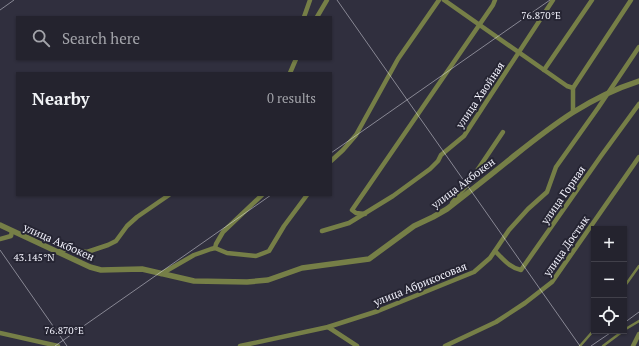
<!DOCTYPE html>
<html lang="en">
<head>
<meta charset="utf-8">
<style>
	:root { --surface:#24232e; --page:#302f3a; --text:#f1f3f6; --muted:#a3a4aa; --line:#41404a }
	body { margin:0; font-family:"PT Serif",serif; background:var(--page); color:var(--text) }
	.controls { position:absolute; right:12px; bottom:12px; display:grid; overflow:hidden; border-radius:0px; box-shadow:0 1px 3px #0004 }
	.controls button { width:36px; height:36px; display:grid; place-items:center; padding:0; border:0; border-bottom:1px solid var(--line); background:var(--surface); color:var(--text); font:20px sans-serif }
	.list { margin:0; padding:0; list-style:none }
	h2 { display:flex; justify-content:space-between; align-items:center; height:52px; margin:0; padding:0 16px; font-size:17px }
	h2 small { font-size:13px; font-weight:400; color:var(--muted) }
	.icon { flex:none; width:22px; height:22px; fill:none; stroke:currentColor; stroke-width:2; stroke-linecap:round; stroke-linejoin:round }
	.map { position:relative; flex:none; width:639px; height:346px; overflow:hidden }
	.search { position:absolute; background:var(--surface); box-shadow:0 1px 3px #0004; left:16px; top:16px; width:316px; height:44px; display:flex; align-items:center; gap:10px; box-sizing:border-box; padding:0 14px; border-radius:0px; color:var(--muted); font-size:15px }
	.panel { position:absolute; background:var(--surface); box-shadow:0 1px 3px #0004; left:16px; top:72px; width:316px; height:124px; border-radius:0px }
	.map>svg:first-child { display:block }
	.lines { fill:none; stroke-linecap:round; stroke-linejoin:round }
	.service { stroke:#767f47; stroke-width:2.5 }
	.minor { stroke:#767f47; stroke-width:4.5 }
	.tertiary { stroke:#767f47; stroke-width:5.5 }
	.ticks { fill:none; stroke:#f3f3fd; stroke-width:1; stroke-opacity:0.45 }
	.labels { text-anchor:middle; stroke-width:4; stroke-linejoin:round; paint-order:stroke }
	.street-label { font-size:11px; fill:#f3f3fd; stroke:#262533 }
	.ticks-label { font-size:10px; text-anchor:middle; fill:#f3f3fd; stroke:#262533; stroke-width:4; stroke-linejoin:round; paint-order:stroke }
</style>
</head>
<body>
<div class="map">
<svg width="639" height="346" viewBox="0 0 639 346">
	<rect width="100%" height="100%" fill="#302f3e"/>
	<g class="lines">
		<!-- service -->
		<g class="service">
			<polyline points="624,287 639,266"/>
			<polyline points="624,330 639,321"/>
			<polyline points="580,346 594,330"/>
			<polyline points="603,346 623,331"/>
		</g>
		<!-- minor -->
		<g class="minor">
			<polyline points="444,0 567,86 573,88 573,111"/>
			<polyline points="304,17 310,0"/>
			<polyline points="317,17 327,0"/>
			<polyline points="544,70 592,0"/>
			<polyline points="290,73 296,59"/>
			<polyline points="573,88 631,0"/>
			<polyline points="331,161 343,150 356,135 398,59 439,0"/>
			<polyline points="452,203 468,184 503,132"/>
			<polyline points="365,214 356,213 352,210 493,5 495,0"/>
			<polyline points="322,231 349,223 393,196 430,169 438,161 441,155 464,136 553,0"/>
			<polyline points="0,239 11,236 12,231"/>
			<polyline points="215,248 216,244 223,232 262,195"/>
			<path d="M495,251C503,259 510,268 521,270L601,156L639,104"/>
			<polyline points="57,252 67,249 87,252 108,245 116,241 127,226 137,217 169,195"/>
			<polyline points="161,274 194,255 211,249 215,248 227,253 256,256 269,251 284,226 307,195"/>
			<polyline points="328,327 357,346"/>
			<polyline points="0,333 58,346"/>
			<polyline points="240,346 328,327 378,311 474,272 490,258 509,230 528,209 547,192 556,167 598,108 639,47"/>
			<polyline points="445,346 496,322 525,303 552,282 639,157"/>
			<polyline points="633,346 639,334"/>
		</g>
		<!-- tertiary -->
		<path class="tertiary" d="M0,225L90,267L101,270L142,269L194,281L247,282L268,280L302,268L369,259L414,226L433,217L447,209C469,192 492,174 514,156C554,124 589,97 639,81"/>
	</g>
	<!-- ticks -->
	<path class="ticks" d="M337,0L580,346M0,10L14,0M331,153L550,0M0,250L67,346M624,323L639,312M55,346L271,195M591,346L613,331"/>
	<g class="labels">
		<!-- street labels -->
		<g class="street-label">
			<text transform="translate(480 95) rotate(-56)" y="4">улица Хвойная</text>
			<text transform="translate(463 183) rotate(-37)" y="4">улица Акбокен</text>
			<text transform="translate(563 195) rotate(-55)" y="4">улица Горная</text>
			<text transform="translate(59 242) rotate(24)" y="4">улица Акбокен</text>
			<text transform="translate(566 246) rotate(-55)" y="4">улица Достык</text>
			<text transform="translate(420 284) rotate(-22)" y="4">улица Абрикосовая</text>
		</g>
	</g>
	<g class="ticks-label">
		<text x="541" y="19">76.870°E</text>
		<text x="34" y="261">43.145°N</text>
		<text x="64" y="334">76.870°E</text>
	</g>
</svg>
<div class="controls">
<button>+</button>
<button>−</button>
<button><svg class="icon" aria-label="locate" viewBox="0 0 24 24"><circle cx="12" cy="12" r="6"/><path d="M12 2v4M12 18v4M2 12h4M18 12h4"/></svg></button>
</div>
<div class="search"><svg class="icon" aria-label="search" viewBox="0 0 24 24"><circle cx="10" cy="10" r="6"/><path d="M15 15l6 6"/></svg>Search here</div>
<section class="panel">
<h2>Nearby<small>0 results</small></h2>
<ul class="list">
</ul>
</section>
</div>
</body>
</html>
